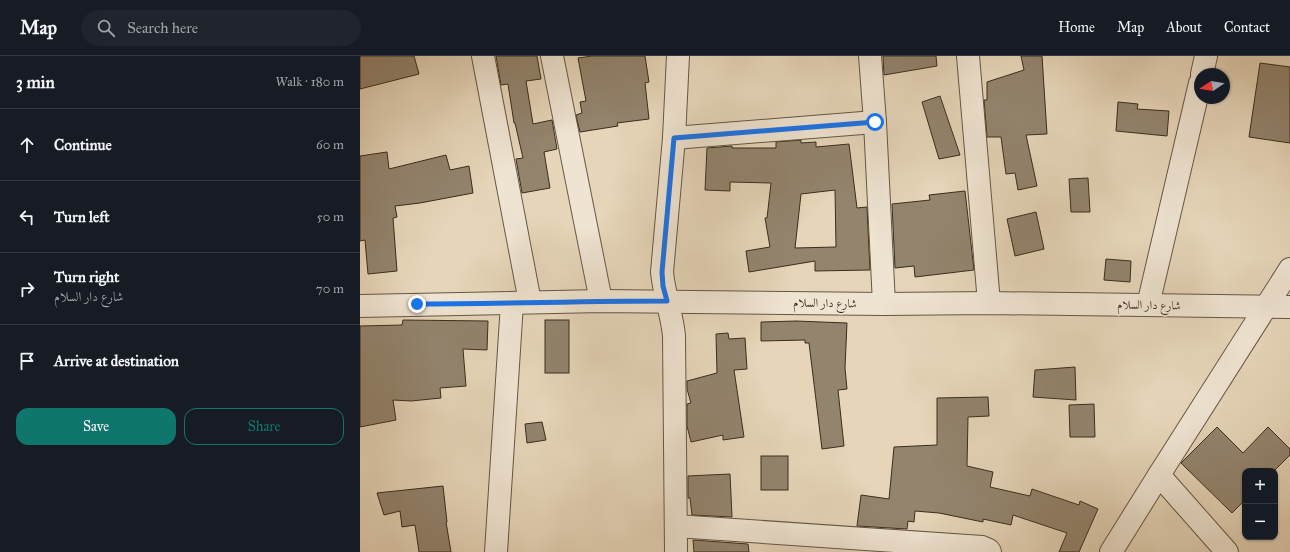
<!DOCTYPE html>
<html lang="en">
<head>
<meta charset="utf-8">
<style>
	:root { --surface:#171b24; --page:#20242c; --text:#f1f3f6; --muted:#9ea1a6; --line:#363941; --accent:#0f766e }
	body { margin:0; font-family:"IM FELL Great Primer",Amiri,serif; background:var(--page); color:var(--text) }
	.controls { position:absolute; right:12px; bottom:12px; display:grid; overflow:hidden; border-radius:8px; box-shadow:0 1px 3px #0004 }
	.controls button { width:36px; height:36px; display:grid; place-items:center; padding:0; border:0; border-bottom:1px solid var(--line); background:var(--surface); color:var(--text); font:20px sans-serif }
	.compass { position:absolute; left:834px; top:12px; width:36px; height:36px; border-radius:50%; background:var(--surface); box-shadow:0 1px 3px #0004; rotate:258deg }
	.stop { position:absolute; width:12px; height:12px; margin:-9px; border:3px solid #1a73e8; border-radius:50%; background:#fff }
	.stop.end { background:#1a73e8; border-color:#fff; box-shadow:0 1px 4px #0008 }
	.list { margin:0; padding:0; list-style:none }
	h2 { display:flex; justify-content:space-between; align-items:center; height:52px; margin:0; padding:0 16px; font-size:17px }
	h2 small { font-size:13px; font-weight:400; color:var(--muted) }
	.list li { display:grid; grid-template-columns:26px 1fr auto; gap:12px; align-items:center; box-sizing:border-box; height:72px; padding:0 16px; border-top:1px solid var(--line) }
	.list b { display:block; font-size:15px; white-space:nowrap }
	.list p { margin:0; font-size:13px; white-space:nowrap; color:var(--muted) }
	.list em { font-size:13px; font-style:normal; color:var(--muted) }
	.actions { display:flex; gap:8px; padding:12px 16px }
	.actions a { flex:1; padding:9px 0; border:1px solid var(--accent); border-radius:12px; text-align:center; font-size:14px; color:var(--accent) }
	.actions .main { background:var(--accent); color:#fff }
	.icon { flex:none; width:22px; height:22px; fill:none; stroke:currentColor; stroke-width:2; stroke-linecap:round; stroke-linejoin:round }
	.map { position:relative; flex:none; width:930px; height:496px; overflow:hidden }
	header { display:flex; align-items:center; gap:24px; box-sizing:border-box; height:56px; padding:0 20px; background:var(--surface); border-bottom:1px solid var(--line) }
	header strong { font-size:19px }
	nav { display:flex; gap:22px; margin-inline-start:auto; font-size:14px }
	.search { width:280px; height:36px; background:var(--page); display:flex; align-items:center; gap:10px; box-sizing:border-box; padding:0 14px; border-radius:22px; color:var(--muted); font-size:15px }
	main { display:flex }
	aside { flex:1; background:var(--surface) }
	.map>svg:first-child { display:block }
	.building { fill:#93846e; stroke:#3a2d1d; fill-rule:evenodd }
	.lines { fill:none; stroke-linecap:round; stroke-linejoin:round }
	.minor-casing { stroke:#655744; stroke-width:24 }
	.minor { stroke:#efe4d2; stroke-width:22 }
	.route { stroke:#1a73e8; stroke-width:5 }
	.labels { text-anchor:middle; stroke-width:3; stroke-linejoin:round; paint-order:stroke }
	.street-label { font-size:12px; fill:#3a2d1d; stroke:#efe4d2 }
</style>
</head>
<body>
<header>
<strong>Map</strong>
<div class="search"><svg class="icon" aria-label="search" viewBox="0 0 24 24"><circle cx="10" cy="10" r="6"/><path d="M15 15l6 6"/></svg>Search here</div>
<nav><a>Home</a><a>Map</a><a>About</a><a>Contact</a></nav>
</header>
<main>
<aside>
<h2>3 min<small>Walk · 180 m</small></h2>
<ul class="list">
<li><svg class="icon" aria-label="ahead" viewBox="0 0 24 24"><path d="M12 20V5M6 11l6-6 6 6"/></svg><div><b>Continue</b></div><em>60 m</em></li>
<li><svg class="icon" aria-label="left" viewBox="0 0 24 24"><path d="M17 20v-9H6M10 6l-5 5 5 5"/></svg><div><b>Turn left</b></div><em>50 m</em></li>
<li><svg class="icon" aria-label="right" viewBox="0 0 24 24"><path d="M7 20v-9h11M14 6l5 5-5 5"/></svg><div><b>Turn right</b><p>شارع دار السلام</p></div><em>70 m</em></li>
<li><svg class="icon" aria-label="arrive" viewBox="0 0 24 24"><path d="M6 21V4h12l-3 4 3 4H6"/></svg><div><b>Arrive at destination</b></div></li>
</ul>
<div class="actions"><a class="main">Save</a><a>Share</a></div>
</aside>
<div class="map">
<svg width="930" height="496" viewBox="0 0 930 496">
	<rect width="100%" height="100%" fill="#e6d5b9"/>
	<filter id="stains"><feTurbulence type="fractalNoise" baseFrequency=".005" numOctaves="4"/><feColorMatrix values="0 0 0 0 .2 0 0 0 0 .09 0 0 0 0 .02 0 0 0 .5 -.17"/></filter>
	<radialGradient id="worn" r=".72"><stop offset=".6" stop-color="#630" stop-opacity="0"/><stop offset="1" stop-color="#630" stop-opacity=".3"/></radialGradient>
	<!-- building -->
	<g class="building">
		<polygon points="0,0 54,0 59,18 0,33"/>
		<polygon points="136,0 177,0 181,23 166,25 173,68 192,64 197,93 184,96 190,132 162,137 156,103 163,102 155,67 154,67 148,28 141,29"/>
		<polygon points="232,0 285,0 289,26 285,27 289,63 257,67 258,70 220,76 216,59 222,57 220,46 226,45 218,2"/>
		<polygon points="523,0 576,0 577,10 524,19"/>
		<polygon points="661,0 682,0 687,78 666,79 677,130 658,134 655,117 646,118 641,81 627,81 624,44 627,44 627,26 664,14"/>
		<polygon points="900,7 930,11 930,87 889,81"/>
		<polygon points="580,40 600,99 579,103 562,46"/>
		<polygon points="758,46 778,48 777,53 809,55 807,80 756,75"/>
		<path d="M441,84V87L456,86V91L489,88L497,152L507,151L510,214L455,215V205L389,216L386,195L410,191L405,162H407L411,127L370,126V135L345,134L347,92L372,90V92H416V86ZM475,134L476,191L435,192L441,138Z"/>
		<polygon points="27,96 29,113 86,99 90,114 109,110 113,137 60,147 35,150 37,161 33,162 37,215 8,218 5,184 0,185 0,100"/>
		<polygon points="728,122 730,156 711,156 709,123"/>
		<polygon points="605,135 614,214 555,221 554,210 535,212 532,148 570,144 569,139"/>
		<polygon points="676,156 684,193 655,200 647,163"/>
		<polygon points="746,203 771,205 770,226 744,224"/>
		<polygon points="43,264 128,265 127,294 103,293 106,330 80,332 81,342 51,345 33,344 36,364 0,371 0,270 42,269"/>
		<rect x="185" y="264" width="24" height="53"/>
		<polygon points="436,265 487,267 485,312 487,333 478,334 484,390 462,393 449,287 445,287 445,284 401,285 401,266"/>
		<polygon points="368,277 369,283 385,282 387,313 374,314 384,381 363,384 363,379 331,386 327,370 327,348 331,347 327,333 327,325 357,317 356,278"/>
		<polygon points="715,311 716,344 673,341 675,314"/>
		<polygon points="628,341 629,360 608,361 607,410 633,416 630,431 670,440 672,433 719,449 720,445 738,453 719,496 699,496 707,477 653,459 651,469 623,463 623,466 579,457 555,455 554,466 548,465 547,473 497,470 501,439 529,443 534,391 577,389 577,342"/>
		<polygon points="734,348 735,381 710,381 709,349"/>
		<polygon points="182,366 186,384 167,387 165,368"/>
		<polygon points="857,371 883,397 908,371 930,393 930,399 914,415 885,415 885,444 872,457 821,407"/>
		<rect x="401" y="400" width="27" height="34"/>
		<polygon points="370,418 372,461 332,459 330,442 328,442 328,420"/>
		<polygon points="83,430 87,466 86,466 91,496 59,496 55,469 42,471 40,455 24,459 17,437"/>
		<polygon points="333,484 388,488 389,496 334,496"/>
	</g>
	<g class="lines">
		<!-- minor casing -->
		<g class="minor-casing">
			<g id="minor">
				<polyline points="123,0 170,246"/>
				<polyline points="192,0 241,245"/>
				<polyline points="510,0 515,66 524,248"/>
				<polyline points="608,0 629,247"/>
				<polyline points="842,18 846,0"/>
				<polyline points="314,82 515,66"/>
				<polyline points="788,249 840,27"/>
				<polyline points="0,250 241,245 524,248 629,247 930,251"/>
				<polyline points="799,419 867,496"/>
				<polyline points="316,470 622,491 629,494 630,496"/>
				<polyline points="136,496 152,247"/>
				<path d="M316,496L314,280C312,258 304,238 302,216L314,82L318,0"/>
				<polyline points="751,496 799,419 930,213"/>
			</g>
		</g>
		<!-- minor -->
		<use href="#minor" class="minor"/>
	</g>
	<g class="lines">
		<!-- route -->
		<path class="route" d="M57,248C141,248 224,245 307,245L303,230L302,216L314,82L515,66"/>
	</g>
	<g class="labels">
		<!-- street labels -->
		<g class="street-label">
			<text transform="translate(465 247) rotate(1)" y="4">شارع دار السلام</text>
			<text transform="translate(789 249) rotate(1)" y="4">شارع دار السلام</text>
		</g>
	</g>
	<rect width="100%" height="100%" filter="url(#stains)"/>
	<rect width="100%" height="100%" fill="url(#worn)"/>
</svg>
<div class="controls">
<button>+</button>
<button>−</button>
</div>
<svg class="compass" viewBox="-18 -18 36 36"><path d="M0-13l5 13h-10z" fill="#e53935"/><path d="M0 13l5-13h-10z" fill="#9ea1a6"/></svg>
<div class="stop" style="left:515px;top:66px"></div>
<div class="stop end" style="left:57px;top:248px"></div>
</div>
</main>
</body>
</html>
